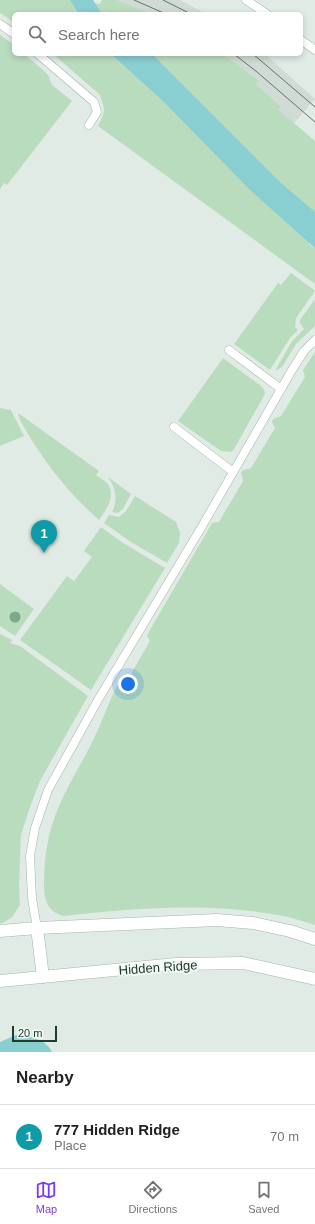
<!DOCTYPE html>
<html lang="en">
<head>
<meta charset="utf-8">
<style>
	:root { --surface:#fff; --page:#f6f6f6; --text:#222; --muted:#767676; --line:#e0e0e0; --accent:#7c3aed }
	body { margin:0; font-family:Arial,sans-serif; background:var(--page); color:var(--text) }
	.scale { position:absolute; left:12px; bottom:10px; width:45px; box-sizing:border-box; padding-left:4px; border:2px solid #213b31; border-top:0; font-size:11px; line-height:14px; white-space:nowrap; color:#213b31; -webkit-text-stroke:3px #f1f8f4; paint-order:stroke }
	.you { position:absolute; left:128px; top:684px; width:14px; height:14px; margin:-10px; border:3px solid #fff; border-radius:50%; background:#1a73e8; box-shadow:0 0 0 6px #1a73e833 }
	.badge { display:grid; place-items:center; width:26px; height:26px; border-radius:50%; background:var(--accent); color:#fff; font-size:13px; font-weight:700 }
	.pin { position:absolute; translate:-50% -33px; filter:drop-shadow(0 1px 2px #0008) }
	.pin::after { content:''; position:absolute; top:21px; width:14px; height:12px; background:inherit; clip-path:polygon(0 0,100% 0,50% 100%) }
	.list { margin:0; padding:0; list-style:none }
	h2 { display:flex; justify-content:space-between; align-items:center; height:52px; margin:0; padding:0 16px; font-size:17px }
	h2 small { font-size:13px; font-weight:400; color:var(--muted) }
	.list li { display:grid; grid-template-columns:26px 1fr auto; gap:12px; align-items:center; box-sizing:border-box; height:64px; padding:0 16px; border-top:1px solid var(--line) }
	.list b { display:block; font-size:15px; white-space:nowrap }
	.list p { margin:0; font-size:13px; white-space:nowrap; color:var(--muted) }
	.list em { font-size:13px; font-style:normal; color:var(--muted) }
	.icon { flex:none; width:22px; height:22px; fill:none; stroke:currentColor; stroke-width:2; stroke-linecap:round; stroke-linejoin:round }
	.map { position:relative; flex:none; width:315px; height:1052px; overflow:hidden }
	.search { position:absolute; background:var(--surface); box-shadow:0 2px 6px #0003; left:12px; right:12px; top:12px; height:44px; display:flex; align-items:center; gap:10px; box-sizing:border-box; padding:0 14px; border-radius:6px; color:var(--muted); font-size:15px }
	.sheet { height:116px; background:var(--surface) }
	nav { display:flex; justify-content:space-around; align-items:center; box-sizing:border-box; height:56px; border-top:1px solid var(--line); background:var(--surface); font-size:11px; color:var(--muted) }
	nav a { display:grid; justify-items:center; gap:2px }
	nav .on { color:var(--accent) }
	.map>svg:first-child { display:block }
	.built { fill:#cfdbd4 }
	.green { fill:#badcbe }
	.water { fill:#89ced0 }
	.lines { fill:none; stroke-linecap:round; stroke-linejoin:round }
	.lane-casing { stroke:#a4b3ab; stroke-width:9 }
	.secondary-casing { stroke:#9fb7ab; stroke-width:13 }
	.lane { stroke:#fff; stroke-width:8 }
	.secondary { stroke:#fff; stroke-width:12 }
	.tram { stroke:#5c776c; stroke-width:1 }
	.tree { fill:#7da889 }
	.labels { text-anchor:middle; stroke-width:4; stroke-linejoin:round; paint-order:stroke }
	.street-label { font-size:13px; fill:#213b31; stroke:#f1f8f4 }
</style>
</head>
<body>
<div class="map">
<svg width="315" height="1052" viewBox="0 0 315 1052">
	<rect width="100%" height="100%" fill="#e1ebe5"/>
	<!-- built -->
	<g class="built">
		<polygon points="117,0 180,0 206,14 151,14"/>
		<polygon points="222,54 265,54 315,99 294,123 279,110 281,107 256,84 258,81"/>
	</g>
	<!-- green -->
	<g class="green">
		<polygon points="0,0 73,0 100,4 102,0 117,0 151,14 14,14 14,22 0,13"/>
		<polygon points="0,35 14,45 14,54 24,54 42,69 48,75 52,85 72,101 7,185 4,183 0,189"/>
		<path d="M53,54H222L259,81L256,84L281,107L279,110L315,141V212L312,210L309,244L315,248V284L98,126C105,113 106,109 99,94Z"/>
		<polygon points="291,273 315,291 296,318 295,327 298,330 290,338 270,370 234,344 278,283 281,285"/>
		<polygon points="315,299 315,326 296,344 282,367 275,371 292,341 304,329 300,323 300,320"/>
		<path d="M315,352V925C304,922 294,918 283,916C210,902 137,908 64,916C46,912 44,898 44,883C44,857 48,831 59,806C69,782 84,760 95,736C104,718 109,700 119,683L127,681L150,641L147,635L212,523L219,522L243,481L241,473L243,470L251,468L275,428L272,422L273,419L281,416L305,377L303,370Z"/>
		<polygon points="223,358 261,386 264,390 265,394 234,449 231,452 221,451 178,421"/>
		<polygon points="0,408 11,410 24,436 0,446"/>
		<path d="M18,413L99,471L96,475C100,478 104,480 107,483C117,495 106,510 99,520C66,491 41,458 20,420Z"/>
		<path d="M108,477L131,494L123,509L118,513L112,512C118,499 116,489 108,477Z"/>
		<polygon points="135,496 176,522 180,533 179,543 167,563 131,542 104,523 109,515 119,517 126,511"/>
		<polygon points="101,527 123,543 165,568 91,690 20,640 67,576 74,581 92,557 84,551"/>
		<polygon points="0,584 34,609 15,636 0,626"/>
		<polygon points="0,634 12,640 10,643 20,646 88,696 41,779 31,804 21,835 19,886 20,905 12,917 3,923 0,923"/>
	</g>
	<!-- water -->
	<g class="water">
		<polygon points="70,0 93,0 102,14 79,14"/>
		<polygon points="111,54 152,54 281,183 315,212 315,248 249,189 163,101"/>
		<path d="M16,1035C30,1037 45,1038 52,1052H0V1042Z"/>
	</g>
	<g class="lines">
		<!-- lane casing -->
		<g class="lane-casing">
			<g id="lane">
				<polyline points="246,0 267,14"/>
				<polyline points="0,24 14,34"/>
				<polyline points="301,40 315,50"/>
				<polyline points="38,54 94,102 97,112 89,125"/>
				<polyline points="229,350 281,389"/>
				<polyline points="174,427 233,472"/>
				<polyline points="37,928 32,898 30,856 35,828 48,790 98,700 201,528 292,370 304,351 315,340"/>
			</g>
		</g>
		<!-- secondary casing -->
		<g class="secondary-casing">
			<g id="secondary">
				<polyline points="37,928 43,977"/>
				<polyline points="0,931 37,928 217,920 253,923 290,931 315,939"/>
				<polyline points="0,981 176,964 243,963 315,979"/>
			</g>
		</g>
		<!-- lane -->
		<use href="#lane" class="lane"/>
		<!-- secondary -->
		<use href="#secondary" class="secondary"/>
		<!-- tram -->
		<g class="tram">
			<polyline points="134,0 166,14"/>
			<polyline points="163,0 191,14"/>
			<polyline points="234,54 257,72 315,122"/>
			<polyline points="253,54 315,107"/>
		</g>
	</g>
	<!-- trees -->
	<circle class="tree" cx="15" cy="617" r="5.5"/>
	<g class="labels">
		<!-- street labels -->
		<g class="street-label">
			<text transform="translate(158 967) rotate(-4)" y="5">Hidden Ridge</text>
		</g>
	</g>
</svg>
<div class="scale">20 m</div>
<div class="you"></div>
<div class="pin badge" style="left:44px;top:553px;background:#0f9aa8">1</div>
<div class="search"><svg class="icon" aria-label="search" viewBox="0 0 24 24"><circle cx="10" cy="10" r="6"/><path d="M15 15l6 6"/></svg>Search here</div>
</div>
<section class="sheet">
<h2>Nearby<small></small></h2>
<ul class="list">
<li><span class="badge" style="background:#0f9aa8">1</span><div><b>777 Hidden Ridge</b><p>Place</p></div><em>70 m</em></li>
</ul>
</section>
<nav>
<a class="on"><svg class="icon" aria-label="map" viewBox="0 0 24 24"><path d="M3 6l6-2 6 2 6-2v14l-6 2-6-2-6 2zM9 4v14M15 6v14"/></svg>Map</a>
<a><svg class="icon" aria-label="directions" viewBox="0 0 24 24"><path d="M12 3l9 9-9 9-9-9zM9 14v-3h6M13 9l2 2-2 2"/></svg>Directions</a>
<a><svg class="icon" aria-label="saved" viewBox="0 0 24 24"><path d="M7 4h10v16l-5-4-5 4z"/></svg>Saved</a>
</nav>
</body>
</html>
